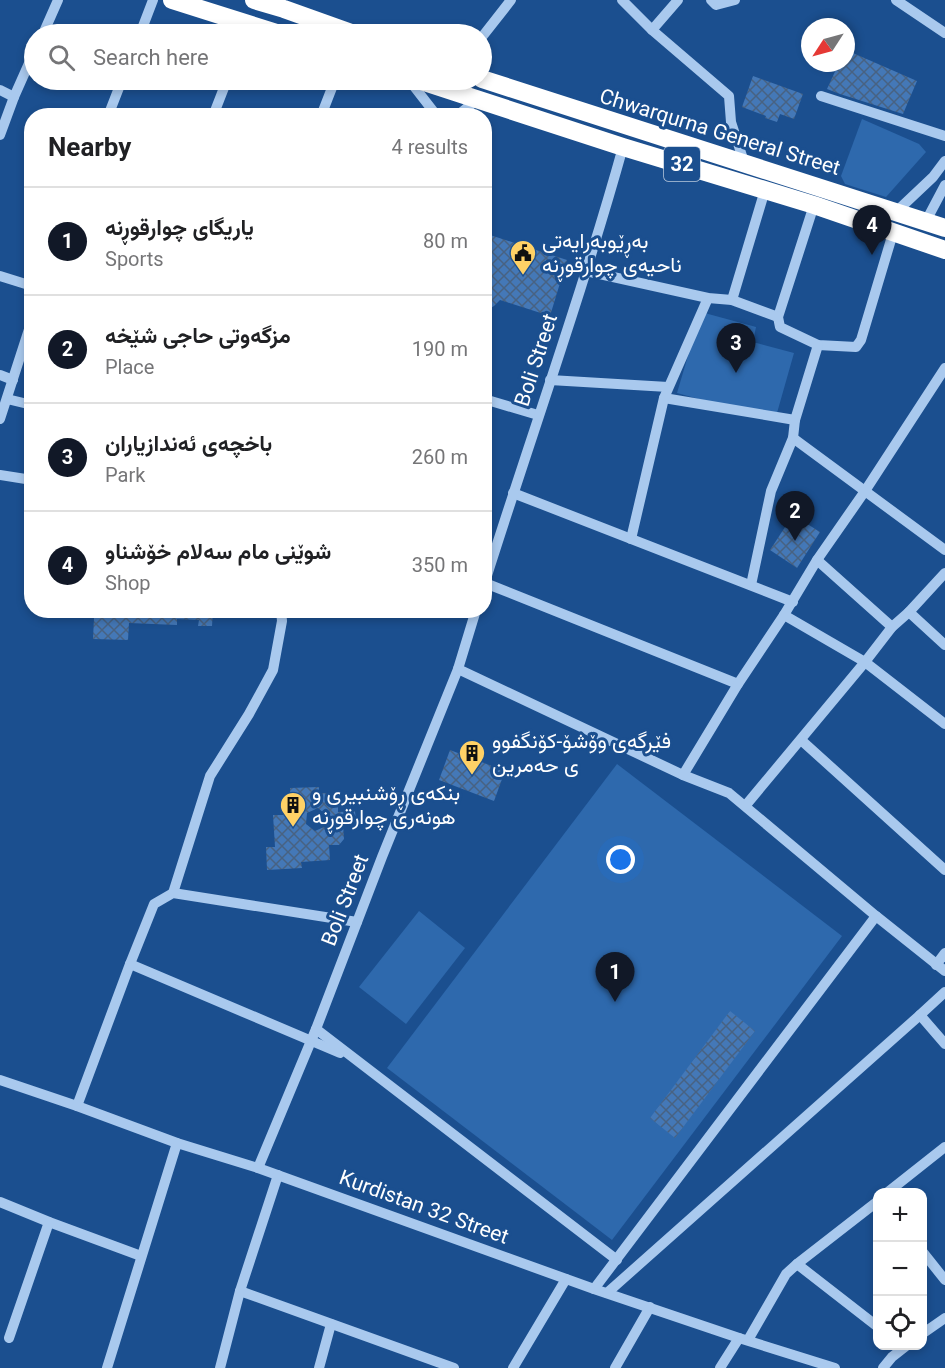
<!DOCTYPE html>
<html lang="en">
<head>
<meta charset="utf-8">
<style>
	:root { --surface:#fff; --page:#f2f2f2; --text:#202124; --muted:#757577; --line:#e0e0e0; --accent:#111827 }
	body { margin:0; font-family:Roboto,Vazirmatn,sans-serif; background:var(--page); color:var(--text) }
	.controls { position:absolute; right:18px; bottom:18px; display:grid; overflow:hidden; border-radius:12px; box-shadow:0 3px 9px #0003 }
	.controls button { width:54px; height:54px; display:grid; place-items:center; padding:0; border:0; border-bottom:2px solid var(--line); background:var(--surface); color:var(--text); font:30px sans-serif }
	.compass { position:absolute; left:801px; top:18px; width:54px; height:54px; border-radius:50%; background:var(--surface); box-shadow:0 3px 9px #0003; rotate:234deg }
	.you { position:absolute; left:621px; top:860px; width:21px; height:21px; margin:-15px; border:4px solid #fff; border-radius:50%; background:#1a73e8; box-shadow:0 0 0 9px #1a73e833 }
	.badge { display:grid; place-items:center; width:39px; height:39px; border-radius:50%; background:var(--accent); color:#fff; font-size:20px; font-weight:700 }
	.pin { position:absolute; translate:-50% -50px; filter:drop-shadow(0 2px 3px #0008) }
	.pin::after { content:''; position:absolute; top:32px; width:21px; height:18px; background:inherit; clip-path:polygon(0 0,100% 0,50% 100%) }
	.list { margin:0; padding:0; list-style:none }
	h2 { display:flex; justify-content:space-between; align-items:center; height:78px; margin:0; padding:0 24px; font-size:26px }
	h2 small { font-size:20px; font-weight:400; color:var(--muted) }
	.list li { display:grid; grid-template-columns:39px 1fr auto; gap:18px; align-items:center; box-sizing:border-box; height:108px; padding:0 24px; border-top:2px solid var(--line) }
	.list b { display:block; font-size:22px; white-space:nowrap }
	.list p { margin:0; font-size:20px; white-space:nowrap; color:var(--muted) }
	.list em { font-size:20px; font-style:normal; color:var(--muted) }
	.icon { flex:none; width:33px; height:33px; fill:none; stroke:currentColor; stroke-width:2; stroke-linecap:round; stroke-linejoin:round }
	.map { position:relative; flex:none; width:945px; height:1368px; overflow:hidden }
	.search { position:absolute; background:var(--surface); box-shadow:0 3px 9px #0003; left:24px; top:24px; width:468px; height:66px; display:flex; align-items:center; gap:15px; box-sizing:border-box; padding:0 21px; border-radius:33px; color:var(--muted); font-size:22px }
	.panel { position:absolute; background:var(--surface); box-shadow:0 3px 9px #0003; left:24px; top:108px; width:468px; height:510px; border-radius:24px }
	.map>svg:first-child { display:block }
	.park { fill:#2e69ad }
	.building { fill:url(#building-cross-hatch); fill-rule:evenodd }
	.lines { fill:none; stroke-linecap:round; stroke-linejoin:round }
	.minor { stroke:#a9c9ee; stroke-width:10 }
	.highway { stroke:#fff; stroke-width:18 }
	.labels { text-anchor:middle; stroke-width:6; stroke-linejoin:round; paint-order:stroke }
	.shield { fill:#1b4f8f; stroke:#bbcadd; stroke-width:1.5 }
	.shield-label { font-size:20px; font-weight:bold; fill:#fff }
	.street-label { font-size:21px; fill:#fff; stroke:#1b4f8f }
	.poi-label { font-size:21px; fill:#fff; stroke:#1b4f8f; text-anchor:start }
</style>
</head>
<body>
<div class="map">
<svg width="945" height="1368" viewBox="0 0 945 1368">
	<defs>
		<pattern id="building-cross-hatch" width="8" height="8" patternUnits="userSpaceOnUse" patternTransform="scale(1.5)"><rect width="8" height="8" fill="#4478b7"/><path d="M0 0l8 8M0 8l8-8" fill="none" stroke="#486282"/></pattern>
	</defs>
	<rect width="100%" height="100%" fill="#1b4f8f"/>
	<!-- park -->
	<g class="park">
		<polygon points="862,119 919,144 926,152 886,197 845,184 841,176"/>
		<polygon points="701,312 756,327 753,342 794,353 775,420 677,393"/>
		<polygon points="617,764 842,936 612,1240 387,1068"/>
		<polygon points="419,911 465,948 406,1024 359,987"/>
	</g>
	<!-- building -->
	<g class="building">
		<polygon points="846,50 917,81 903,114 840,94 827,89 839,63 846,63"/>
		<polygon points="753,76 803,94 794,119 780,114 777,122 765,118 766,116 742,107"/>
		<polygon points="484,233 567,260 550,316 500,300 494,306 484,312"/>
		<polygon points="793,515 820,532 797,568 770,550"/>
		<polygon points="102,610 213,610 212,626 198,626 199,620 177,619 177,625 129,623 128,640 93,639 94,618 103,618"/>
		<polygon points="450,750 505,771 494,801 439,780"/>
		<path d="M319,787V793H327L328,802L338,801V812L355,811L356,823L343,824L344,839L339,845H329L330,860L301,862L302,868L267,870L266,847H275L273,815H291L290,788ZM318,808L325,814L326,820L324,827L315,831L306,824L307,813Z"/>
		<polygon points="730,1011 755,1031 675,1138 650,1118"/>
	</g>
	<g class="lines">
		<!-- minor -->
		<g class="minor">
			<polyline points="622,0 652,30 729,96 731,122 744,162"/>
			<polyline points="711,0 716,5 735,0"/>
			<polyline points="896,0 945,33"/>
			<polyline points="652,30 678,0"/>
			<polyline points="43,34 58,0"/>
			<polyline points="140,34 153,0"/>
			<polyline points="482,37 511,0"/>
			<polyline points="409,80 437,116"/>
			<polyline points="0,90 14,97"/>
			<polyline points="821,96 945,136"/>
			<polyline points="108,116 122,80"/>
			<polyline points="213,116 227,80"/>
			<polyline points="321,116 335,80"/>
			<polyline points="457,116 478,99"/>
			<polyline points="0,135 14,97 34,52"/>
			<polyline points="814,205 778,317 780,327 818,345 856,347 861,340 893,233"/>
			<polyline points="897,211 933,177 945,161"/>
			<polyline points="926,221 945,185"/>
			<polyline points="586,271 708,298 732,300 778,317"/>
			<polyline points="0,276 32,286"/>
			<polyline points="732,300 765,190"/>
			<polyline points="0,375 13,380"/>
			<polyline points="550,380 668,387"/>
			<polyline points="664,398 795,420 793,438 771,491 751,585"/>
			<polyline points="7,399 32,405"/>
			<polyline points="484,399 538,415"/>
			<polyline points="0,419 32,320"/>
			<polyline points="795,420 818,345"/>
			<polyline points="793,438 945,550"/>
			<polyline points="0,475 32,480"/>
			<polyline points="513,493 793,602"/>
			<polyline points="631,539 664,398 708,298"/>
			<polyline points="817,560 892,627"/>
			<polyline points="485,583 738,684"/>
			<path d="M484,585C530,439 582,294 623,147"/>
			<polyline points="909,612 945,645"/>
			<polyline points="784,615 865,662 945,724"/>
			<polyline points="458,669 683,775 729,793 876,916 945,971"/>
			<polyline points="801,740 945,870"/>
			<polyline points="683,775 738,684 784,615 817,560 865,491 945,368"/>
			<polyline points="746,805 865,662 892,627 909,612 945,573"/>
			<polyline points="173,893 210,776 249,714 273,670 282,621 281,610"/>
			<polyline points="130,964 340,1053"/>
			<polyline points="936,965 945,953"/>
			<polyline points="945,992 920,1015 945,1044"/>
			<polyline points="316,1029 617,1260"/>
			<polyline points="0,1080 77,1106 177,1143 258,1168 594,1289 739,1338 835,1368"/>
			<polyline points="77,1106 130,964 154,904 173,893 357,922"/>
			<polyline points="258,1168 316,1029 382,857 458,669 476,610"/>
			<polyline points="888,1192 945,1147"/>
			<polyline points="0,1202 49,1222 141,1256"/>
			<polyline points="922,1251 945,1280"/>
			<polyline points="797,1264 878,1327"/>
			<polyline points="594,1289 876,916"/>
			<polyline points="240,1291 454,1368"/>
			<polyline points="607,1293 920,1015"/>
			<polyline points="922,1334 945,1318"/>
			<polyline points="9,1338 49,1222"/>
			<polyline points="748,1340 786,1274 797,1264 878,1201"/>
			<polyline points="107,1368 177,1143"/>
			<polyline points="220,1368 240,1291 278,1175"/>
			<polyline points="319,1368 331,1324"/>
			<polyline points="513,1368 566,1279"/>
			<polyline points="615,1368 650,1307"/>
			<polyline points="720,1368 739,1338"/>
			<polyline points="883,1368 892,1357 906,1346"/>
		</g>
		<!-- highway -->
		<g class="highway">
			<polyline points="172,0 280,34"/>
			<polyline points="254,0 284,9 354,34"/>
			<polyline points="482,79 945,228"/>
			<polyline points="418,80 623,147 814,205 945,250"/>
		</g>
	</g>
	<!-- icons -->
	<defs>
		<g id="civic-pin" transform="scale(1.35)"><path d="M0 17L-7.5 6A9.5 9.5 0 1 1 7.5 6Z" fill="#ffd166" stroke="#1b4f8f"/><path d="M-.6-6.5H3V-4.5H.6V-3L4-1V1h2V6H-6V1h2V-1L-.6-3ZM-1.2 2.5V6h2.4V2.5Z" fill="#111"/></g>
		<g id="building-pin" transform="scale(1.35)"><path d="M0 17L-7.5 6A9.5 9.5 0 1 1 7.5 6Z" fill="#ffd166" stroke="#1b4f8f"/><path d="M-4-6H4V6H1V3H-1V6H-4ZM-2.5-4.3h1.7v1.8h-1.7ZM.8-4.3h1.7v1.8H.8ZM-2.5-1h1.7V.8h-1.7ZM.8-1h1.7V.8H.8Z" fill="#111"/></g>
	</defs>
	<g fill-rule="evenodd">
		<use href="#civic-pin" x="523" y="253"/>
		<use href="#building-pin" x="472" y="753"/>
		<use href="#building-pin" x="293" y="805"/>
	</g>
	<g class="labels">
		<!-- shield labels -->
		<rect class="shield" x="664" y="147" width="36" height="34" rx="4.5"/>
		<g class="shield-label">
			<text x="682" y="171">32</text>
		</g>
		<!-- street labels -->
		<g class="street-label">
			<text transform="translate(720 132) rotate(17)" y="7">Chwarqurna General Street</text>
			<text transform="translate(536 360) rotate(-72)" y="7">Boli Street</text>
			<text transform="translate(345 900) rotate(-69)" y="7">Boli Street</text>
			<text transform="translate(424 1207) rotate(20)" y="7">Kurdistan 32 Street</text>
		</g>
		<!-- poi labels -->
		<g class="poi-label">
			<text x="542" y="248">بەڕێوبەرایەتی<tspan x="542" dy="24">ناحیەی چوارقوڕنە</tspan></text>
			<text x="492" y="748">فێرگەی وۆشۆ-کۆنگفوو<tspan x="492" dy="24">ی حەمرین</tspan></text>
			<text x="312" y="800">بنکەی ڕۆشنبیری و<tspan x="312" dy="24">هونەری چوارقوڕنە</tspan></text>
		</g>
	</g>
</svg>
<div class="controls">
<button>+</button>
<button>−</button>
<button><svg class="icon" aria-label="locate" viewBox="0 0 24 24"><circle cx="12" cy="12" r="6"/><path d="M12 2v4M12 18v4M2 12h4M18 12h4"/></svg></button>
</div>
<svg class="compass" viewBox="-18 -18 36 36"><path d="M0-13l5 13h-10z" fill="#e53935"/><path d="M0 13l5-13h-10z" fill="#757577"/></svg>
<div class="you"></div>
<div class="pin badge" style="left:615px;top:1002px">1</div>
<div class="pin badge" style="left:795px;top:541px">2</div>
<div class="pin badge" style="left:736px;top:373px">3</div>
<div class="pin badge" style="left:872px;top:255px">4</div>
<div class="search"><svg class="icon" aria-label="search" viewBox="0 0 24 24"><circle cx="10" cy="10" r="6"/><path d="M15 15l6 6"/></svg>Search here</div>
<section class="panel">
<h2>Nearby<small>4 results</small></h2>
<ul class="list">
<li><span class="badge">1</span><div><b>یاریگای چوارقوڕنە</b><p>Sports</p></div><em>80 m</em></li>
<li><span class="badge">2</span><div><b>مزگەوتی حاجی شێخە</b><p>Place</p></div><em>190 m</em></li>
<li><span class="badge">3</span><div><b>باخچەی ئەندازیاران</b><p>Park</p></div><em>260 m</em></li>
<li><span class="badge">4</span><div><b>شوێنی مام سەلام خۆشناو</b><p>Shop</p></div><em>350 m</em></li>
</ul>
</section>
</div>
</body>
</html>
